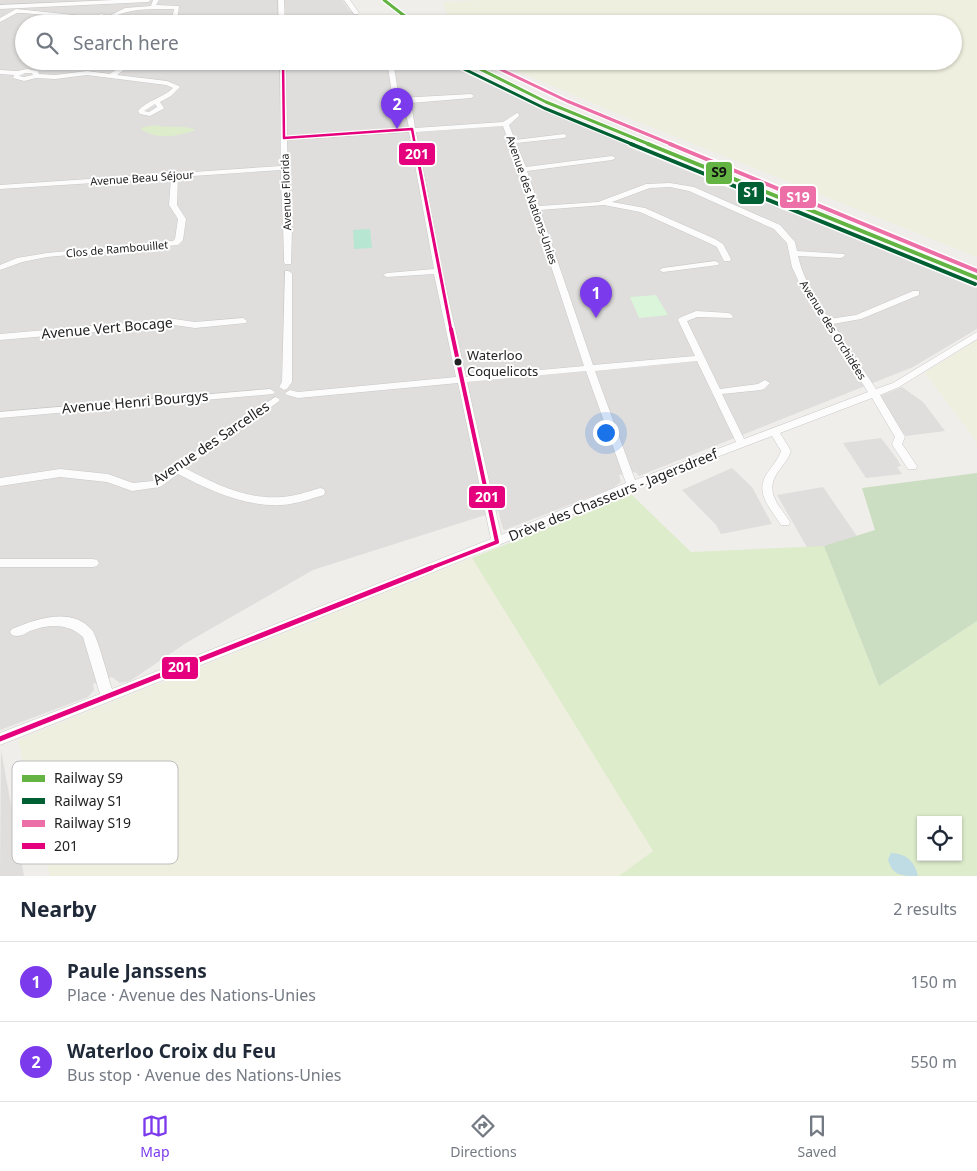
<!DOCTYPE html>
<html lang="en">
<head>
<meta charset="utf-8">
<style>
	:root { --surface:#fff; --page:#f2f2f3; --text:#1f2937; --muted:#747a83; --line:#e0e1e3; --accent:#7c3aed }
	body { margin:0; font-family:"Noto Sans",sans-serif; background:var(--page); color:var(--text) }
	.controls { position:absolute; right:15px; bottom:15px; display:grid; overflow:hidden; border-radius:0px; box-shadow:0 1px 4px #0004 }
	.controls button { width:45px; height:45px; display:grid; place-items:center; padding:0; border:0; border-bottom:1px solid var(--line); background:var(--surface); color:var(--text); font:25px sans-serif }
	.you { position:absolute; left:605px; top:432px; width:18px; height:18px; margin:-12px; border:4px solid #fff; border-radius:50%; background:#1a73e8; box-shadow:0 0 0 8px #1a73e833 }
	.badge { display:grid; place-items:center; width:32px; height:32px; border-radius:50%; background:var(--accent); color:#fff; font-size:16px; font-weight:700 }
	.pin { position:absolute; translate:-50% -41px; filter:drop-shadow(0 1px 2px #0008) }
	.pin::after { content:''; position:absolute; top:26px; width:18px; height:15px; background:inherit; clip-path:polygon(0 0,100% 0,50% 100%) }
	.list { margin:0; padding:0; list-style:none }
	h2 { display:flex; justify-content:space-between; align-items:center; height:65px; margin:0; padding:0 20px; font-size:21px }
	h2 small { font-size:16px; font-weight:400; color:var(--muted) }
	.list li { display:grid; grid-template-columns:32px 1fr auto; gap:15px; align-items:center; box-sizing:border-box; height:80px; padding:0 20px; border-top:1px solid var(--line) }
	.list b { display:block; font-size:19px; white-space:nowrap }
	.list p { margin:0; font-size:16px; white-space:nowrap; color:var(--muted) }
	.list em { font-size:16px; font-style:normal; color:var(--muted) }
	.icon { flex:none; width:28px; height:28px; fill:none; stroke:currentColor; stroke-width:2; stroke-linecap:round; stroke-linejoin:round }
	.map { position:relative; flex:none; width:977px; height:876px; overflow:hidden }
	.search { position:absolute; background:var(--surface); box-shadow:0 1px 4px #0004; left:15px; right:15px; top:15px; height:55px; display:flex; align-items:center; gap:12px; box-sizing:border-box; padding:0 18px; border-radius:28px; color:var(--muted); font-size:19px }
	.sheet { height:225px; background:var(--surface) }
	nav { display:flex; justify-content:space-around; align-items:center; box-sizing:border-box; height:70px; border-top:1px solid var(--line); background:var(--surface); font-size:14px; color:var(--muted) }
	nav a { display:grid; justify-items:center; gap:2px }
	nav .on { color:var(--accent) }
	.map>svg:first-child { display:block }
	.residential { fill:#dfdedc }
	.farmland { fill:#efefdf }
	.grass { fill:#ddeccb; fill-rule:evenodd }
	.forest { fill:#cbdec1 }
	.park { fill:#daf5da }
	.pitch { fill:#b7e6d2 }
	.water { fill:#bfdbe3 }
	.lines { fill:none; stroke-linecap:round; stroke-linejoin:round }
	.street-casing { stroke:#c9c8c7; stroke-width:1 }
	.street { fill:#fdfcfc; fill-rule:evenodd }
	.rail-casing { stroke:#ccc; stroke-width:3 }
	.rail { stroke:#fff; stroke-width:2; stroke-dasharray:5.5; stroke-linecap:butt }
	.bus-1-far3-casing { stroke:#fff; stroke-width:5 }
	.bus-1-far2-casing { stroke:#fff; stroke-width:6 }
	.bus-1-far1-casing { stroke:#fff; stroke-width:8 }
	.bus-1-casing { stroke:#fff; stroke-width:9 }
	.bus-1-far3 { stroke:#e5007d; stroke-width:2.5 }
	.bus-1-far2 { stroke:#e5007d; stroke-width:3 }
	.bus-1-far1 { stroke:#e5007d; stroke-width:4 }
	.bus-1 { stroke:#e5007d; stroke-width:5 }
	.rail-1-far1-casing { stroke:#fff; stroke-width:5.5 }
	.rail-1-casing { stroke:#fff; stroke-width:7 }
	.rail-2-far1-casing { stroke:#fff; stroke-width:5.5 }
	.rail-2-casing { stroke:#fff; stroke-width:7 }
	.rail-3-far1-casing { stroke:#fff; stroke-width:5.5 }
	.rail-3-casing { stroke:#fff; stroke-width:7 }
	.rail-1-far1 { stroke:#64b443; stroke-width:3 }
	.rail-1 { stroke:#64b443; stroke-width:4 }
	.rail-2-far1 { stroke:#005f33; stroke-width:3 }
	.rail-2 { stroke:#005f33; stroke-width:4 }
	.rail-3-far1 { stroke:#ed6fa7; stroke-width:3 }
	.rail-3 { stroke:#ed6fa7; stroke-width:4 }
	.bus-dot { fill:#222; stroke:#fff; stroke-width:2 }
	.labels { text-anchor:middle; stroke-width:4; stroke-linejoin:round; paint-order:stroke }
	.far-street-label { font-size:11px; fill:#222; stroke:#fff }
	.bus-label { font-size:13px; fill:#222; stroke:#fff; text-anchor:start }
	.street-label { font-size:14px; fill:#222; stroke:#fff }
	.key { fill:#fff; stroke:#bdbdbd; stroke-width:1 }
	.key-label { font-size:14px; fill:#222 }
	.line-badge { stroke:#fff; stroke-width:2 }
	.badge-label { font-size:14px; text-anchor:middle; font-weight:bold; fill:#fff }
	.pale-badge-label { font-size:14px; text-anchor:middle; font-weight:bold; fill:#111 }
</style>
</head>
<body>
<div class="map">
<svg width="977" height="876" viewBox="0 0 977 876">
	<rect width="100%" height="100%" fill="#f0eeeb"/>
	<!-- residential -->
	<g class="residential">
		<polygon points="0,0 342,0 350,11 377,24 24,24 24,61 439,61 528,102 977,288 977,329 913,367 639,476 635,472 619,475 621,482 613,488 505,530 503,529 498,511 313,570 186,643 130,681 120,683 112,677 93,684 94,690 88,697 0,730"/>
		<polygon points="902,387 923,402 945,431 906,436 896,424 880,396"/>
		<polygon points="881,438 897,459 901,466 897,467 902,474 866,478 843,443"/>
		<polygon points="732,468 752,487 772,524 721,534 716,525 682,490"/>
		<polygon points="823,487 859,539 808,549 777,495"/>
		<polygon points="1,750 24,876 0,876"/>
	</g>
	<!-- farmland -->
	<g class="farmland">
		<polygon points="483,0 977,0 977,257 628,118 494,61 953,61 953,24 450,24 443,2"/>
		<polygon points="977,340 977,442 925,373"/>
		<polygon points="472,558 654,852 619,876 50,876 18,740"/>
	</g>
	<!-- grass -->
	<g class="grass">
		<path d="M155,125C169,129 183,124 196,130C180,136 154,141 140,128Z"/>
		<path d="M631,494L691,552L824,546L879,686L977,621V876H619L653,851L472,558ZM921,820H958V857H921Z"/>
	</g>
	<!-- forest -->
	<polygon class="forest" points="977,473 977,621 879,686 824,546 875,530 862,488"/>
	<!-- park -->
	<polygon class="park" points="656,295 668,315 639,318 630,297"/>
	<!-- pitch -->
	<polygon class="pitch" points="370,229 372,248 354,249 353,230"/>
	<!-- water -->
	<path class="water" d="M891,853C906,853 915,862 918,876C902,876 892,876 888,859Z"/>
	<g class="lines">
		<!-- street casing -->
		<g class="street-casing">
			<g id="street">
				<polygon points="114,0 151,0 148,2 0,9 0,5"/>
				<path d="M153,0H159L156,5L179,6L177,24H171L174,9C154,9 133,8 115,16L159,24L122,22L108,24L117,20L101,18L95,19L101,24H94L87,19L24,13H17L0,22V18L16,9L93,17L101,14L109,16L125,8L151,6Z"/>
				<polygon points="278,0 284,0 285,24 279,24"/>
				<polygon points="344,0 350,0 359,13 358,14 354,14"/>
				<path d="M129,61H136L117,75L167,81L179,86L180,87L171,96L160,102L164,108L163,109L150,116L140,114L138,111C147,100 163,98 173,88L166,85L87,75L55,79L36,78L24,81L13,78L14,75L0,74V70L17,71L27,69L38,71L39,74L55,75L87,71L110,74ZM25,73H32L33,75L24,77L19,76ZM155,104L157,107L149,112L144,111Z"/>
				<path d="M280,61H286L287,136L409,128L404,103L393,100L387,61H393L399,98L471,94L474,96L471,98L411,103L415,128L503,122L517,113L519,114V116L509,125L515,140L564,134L567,136L564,138L516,143L526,167L612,156L616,158L612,160L527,171L539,206L598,202L646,184L670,183L694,187L780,225L795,242L797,251L844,254L845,256L841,258L798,256C803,279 816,299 829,319L856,315L913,291H919V295L861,319L833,324L876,389L893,383L977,332V339L899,387L880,395L905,437L902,444L917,466L916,469H908L893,446L892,444L895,437L872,398L780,433L791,451C788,460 781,467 776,475C765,494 781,507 790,522L789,525H781C771,509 755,494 766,475C771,467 778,460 781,451L772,436L636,488L419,578L0,745V733L100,694L83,637C68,623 49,624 30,631C24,634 19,638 12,635L10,632L12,629C35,619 72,606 92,630C98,638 108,678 112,689L491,539L458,383L298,398L287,395L285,393L290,390L298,392L456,377L434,274L387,277L383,275L387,273L434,269L409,132L287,140L289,209L292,229L291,264H285L284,262C284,231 281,201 281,170L178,177L177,205L186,219L183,240L178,245L47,257L22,262L0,270V265L17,258L47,253L173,241L175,239L178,219L169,205L171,178L0,189V185L281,166ZM503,126L519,169L584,366L466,377L442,271L416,132ZM670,187L689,191L774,229L787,243L792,267L804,293L868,392L744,439L722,394L761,390L764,389L770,383L765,380L758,384L720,389L687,321L697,317L732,318L733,316L729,313L696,311L679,318L678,320L695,356L593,365L540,210L604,205L640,212L709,243L717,247L724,261H730L731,259L723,244L715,239L645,208L612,202L650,188ZM697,361L736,442L635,480L595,371ZM586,371L626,483L501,535L467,382Z"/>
				<polygon points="715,261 719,263 718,265 663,272 659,270 663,268"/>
				<polygon points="285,271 288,271 292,273 292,382 287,389 284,390 279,387 282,382"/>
				<polygon points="243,318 247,321 246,323 195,328 174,325 0,340 0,334 174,319 195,322"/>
				<polygon points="270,389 275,392 273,394 0,418 0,412"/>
				<path d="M275,397L278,398L280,400L278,402L185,468C215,484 247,500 282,497C295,496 307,492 320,488L324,489L325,492L324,495C310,499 296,504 282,505C245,507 209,490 178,474L160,487L132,491L107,482L60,477L0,486V478L60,469L108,474L133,483L153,481Z"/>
				<polygon points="0,559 93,559 97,560 99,563 97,566 93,567 0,567"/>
			</g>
		</g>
		<!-- street -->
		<use href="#street" class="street"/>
		<!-- rail casing -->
		<g class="rail-casing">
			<g id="rail">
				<polyline points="823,210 864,225"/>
				<polyline points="893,242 977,276"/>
			</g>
		</g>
		<!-- rail -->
		<use href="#rail" class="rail"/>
		<!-- bus-1-far3 casing -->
		<g class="bus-1-far3-casing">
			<polyline id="bus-1-far3" points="283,61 284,138 412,129 415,145"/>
		</g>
		<!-- bus-1-far2 casing -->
		<g class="bus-1-far2-casing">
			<polyline id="bus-1-far2" points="415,144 451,330"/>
		</g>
		<!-- bus-1-far1 casing -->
		<g class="bus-1-far1-casing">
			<polyline id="bus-1-far1" points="428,569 497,542 451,329"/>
		</g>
		<!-- bus-1 casing -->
		<g class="bus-1-casing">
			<polyline id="bus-1" points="0,739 431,568"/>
		</g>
		<!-- bus-1-far3 -->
		<use href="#bus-1-far3" class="bus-1-far3"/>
		<!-- bus-1-far2 -->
		<use href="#bus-1-far2" class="bus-1-far2"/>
		<!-- bus-1-far1 -->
		<use href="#bus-1-far1" class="bus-1-far1"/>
		<!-- bus-1 -->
		<use href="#bus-1" class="bus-1"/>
		<!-- rail-1-far1 casing -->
		<g class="rail-1-far1-casing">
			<g id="rail-1-far1">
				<polyline points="384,0 415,24"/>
				<polyline points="464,61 546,102 651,145"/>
			</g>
		</g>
		<!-- rail-1 casing -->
		<g class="rail-1-casing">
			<polyline id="rail-1" points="648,144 977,278"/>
		</g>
		<!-- rail-2-far1 casing -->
		<g class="rail-2-far1-casing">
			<polyline id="rail-2-far1" points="460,67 544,108 634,145"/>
		</g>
		<!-- rail-2 casing -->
		<g class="rail-2-casing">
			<polyline id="rail-2" points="631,144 975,284"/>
		</g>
		<!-- rail-3-far1 casing -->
		<g class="rail-3-far1-casing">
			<polyline id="rail-3-far1" points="483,61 567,101 673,145"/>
		</g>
		<!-- rail-3 casing -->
		<g class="rail-3-casing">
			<polyline id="rail-3" points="670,144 977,271"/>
		</g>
		<!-- rail-1-far1 -->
		<use href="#rail-1-far1" class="rail-1-far1"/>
		<!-- rail-1 -->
		<use href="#rail-1" class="rail-1"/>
		<!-- rail-2-far1 -->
		<use href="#rail-2-far1" class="rail-2-far1"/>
		<!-- rail-2 -->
		<use href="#rail-2" class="rail-2"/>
		<!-- rail-3-far1 -->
		<use href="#rail-3-far1" class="rail-3-far1"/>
		<!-- rail-3 -->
		<use href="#rail-3" class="rail-3"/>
	</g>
	<!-- markers -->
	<circle class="bus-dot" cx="458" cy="362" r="4.5"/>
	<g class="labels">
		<!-- far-street labels -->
		<g class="far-street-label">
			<text transform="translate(142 178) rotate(-4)" y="4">Avenue Beau Séjour</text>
			<text transform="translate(286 192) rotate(-92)" y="4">Avenue Florida</text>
			<text transform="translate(532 200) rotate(71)" y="4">Avenue des Nations-Unies</text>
			<text transform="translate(117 249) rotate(-5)" y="4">Clos de Rambouillet</text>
			<text transform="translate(833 330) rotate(58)" y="4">Avenue des Orchidées</text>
		</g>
		<!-- bus labels -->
		<g class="bus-label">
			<text x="467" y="360">Waterloo<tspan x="467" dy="16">Coquelicots</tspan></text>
		</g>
		<!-- street labels -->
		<g class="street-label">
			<text transform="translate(107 328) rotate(-5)" y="5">Avenue Vert Bocage</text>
			<text transform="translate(135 402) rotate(-5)" y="5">Avenue Henri Bourgys</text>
			<text transform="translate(211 443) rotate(-34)" y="5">Avenue des Sarcelles</text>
			<text transform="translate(613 495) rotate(-22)" y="5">Drève des Chasseurs - Jagersdreef</text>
		</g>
	</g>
	<!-- legend -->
	<rect x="12" y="761" width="166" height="103" rx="8" class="key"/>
	<rect x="22" y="775" width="23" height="7" fill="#64b443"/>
	<rect x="22" y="798" width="23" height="6" fill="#005f33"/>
	<rect x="22" y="820" width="23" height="7" fill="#ed6fa7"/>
	<rect x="22" y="843" width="23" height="6" fill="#e5007d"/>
	<g class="key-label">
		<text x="54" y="783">Railway S9</text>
		<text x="54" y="806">Railway S1</text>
		<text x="54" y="828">Railway S19</text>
		<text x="54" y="851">201</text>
	</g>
	<g class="line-badge">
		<rect x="398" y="142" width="38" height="24" rx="5" fill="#e5007d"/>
		<rect x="705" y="161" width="28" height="24" rx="5" fill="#64b443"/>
		<rect x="737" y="181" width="28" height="24" rx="5" fill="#005f33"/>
		<rect x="779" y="185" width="38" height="24" rx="5" fill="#ed6fa7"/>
		<rect x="468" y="485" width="38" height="24" rx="5" fill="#e5007d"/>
		<rect x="161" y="656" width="38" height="24" rx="5" fill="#e5007d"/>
	</g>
	<g class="badge-label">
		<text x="417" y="159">201</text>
		<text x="751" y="197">S1</text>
		<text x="798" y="202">S19</text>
		<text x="487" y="502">201</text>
		<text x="180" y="672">201</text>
	</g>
	<g class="pale-badge-label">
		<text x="719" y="177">S9</text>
	</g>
</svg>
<div class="controls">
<button><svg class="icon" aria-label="locate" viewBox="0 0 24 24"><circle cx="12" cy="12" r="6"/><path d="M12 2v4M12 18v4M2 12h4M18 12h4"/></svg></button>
</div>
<div class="you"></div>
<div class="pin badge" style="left:596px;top:318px">1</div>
<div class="pin badge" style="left:397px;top:129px">2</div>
<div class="search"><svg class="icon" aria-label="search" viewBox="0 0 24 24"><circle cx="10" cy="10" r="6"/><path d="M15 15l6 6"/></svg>Search here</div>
</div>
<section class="sheet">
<h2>Nearby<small>2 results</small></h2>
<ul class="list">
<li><span class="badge">1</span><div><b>Paule Janssens</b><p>Place · Avenue des Nations-Unies</p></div><em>150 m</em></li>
<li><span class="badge">2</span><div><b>Waterloo Croix du Feu</b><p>Bus stop · Avenue des Nations-Unies</p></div><em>550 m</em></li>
</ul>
</section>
<nav>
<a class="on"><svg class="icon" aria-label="map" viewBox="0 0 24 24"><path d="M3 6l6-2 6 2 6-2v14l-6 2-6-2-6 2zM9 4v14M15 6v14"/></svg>Map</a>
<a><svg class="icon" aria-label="directions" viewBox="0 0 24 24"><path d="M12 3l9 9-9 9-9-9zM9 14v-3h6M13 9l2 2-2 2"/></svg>Directions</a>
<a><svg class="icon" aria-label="saved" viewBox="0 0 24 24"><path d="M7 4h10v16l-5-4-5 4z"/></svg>Saved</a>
</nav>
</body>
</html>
